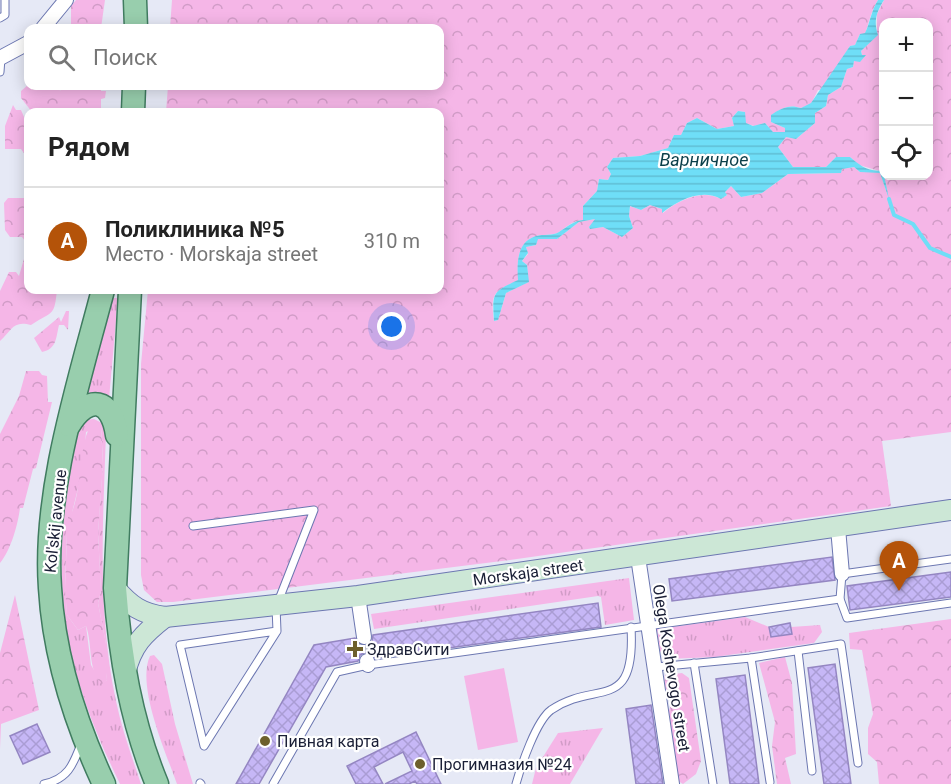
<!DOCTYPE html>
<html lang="ru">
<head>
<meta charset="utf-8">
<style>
	:root { --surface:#fff; --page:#f6f6f6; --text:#222; --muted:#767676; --line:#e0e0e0; --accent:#b45309 }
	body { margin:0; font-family:Roboto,sans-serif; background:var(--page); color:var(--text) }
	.controls { position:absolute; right:18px; top:18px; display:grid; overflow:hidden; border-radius:12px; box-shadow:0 3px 15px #0003 }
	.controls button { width:54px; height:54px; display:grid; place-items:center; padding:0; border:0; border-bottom:2px solid var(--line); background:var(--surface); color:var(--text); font:30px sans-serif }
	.you { position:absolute; left:392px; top:327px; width:21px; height:21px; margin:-15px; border:4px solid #fff; border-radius:50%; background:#1a73e8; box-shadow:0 0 0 9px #1a73e833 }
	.badge { display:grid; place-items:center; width:39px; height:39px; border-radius:50%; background:var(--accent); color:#fff; font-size:20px; font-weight:700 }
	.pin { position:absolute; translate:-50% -50px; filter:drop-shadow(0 2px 3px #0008) }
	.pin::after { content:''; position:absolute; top:32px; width:21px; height:18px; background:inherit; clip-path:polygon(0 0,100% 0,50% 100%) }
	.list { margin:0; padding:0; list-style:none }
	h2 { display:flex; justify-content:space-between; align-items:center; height:78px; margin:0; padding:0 24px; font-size:26px }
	h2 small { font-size:20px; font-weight:400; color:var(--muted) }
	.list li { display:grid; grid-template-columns:39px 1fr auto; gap:18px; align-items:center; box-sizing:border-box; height:108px; padding:0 24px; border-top:2px solid var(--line) }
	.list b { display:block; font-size:22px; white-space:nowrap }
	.list p { margin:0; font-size:20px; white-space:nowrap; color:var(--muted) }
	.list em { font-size:20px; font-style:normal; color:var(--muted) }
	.icon { flex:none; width:33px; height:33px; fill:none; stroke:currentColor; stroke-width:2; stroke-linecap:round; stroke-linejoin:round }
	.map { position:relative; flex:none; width:951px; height:784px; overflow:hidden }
	.search { position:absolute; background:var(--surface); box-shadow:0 3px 15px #0003; left:24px; top:24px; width:420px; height:66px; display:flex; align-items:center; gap:15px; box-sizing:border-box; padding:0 21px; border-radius:12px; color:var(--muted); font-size:22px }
	.panel { position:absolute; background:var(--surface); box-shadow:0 3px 15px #0003; left:24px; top:108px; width:420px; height:186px; border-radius:12px }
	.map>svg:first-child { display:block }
	.grass { fill:url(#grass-tufts); fill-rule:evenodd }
	.forest { fill:url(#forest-crowns) }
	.park { fill:#f5b6e7 }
	.water { fill:url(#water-rules) }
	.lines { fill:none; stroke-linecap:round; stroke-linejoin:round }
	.stream { stroke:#6fdef7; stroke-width:4 }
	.building { fill:url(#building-cross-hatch); stroke:#9486c2; stroke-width:1.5 }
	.street-tunnel { stroke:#bdc1d0; stroke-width:14; stroke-dasharray:14 7; stroke-linecap:butt }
	.lane-casing { stroke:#6c77b1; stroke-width:9 }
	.street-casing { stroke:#6c77b1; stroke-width:16 }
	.secondary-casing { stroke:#6c77b1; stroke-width:22 }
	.primary-casing { stroke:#407c60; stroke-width:25 }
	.lane { stroke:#fff; stroke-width:7 }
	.street { stroke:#fff; stroke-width:14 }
	.secondary { stroke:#cce7d6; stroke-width:20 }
	.primary { stroke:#98cead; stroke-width:22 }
	.poi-dot { fill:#6d602d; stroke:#fff; stroke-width:2 }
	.labels { text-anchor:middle; stroke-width:4.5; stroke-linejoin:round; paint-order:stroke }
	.street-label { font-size:16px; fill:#1a1f36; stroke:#fff }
	.poi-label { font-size:16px; fill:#1a1f36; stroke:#fff; text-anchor:start }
	.water-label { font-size:18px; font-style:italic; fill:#0b3f4a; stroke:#fff }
</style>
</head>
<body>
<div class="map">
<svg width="951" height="784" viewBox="0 0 951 784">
	<defs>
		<pattern id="grass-tufts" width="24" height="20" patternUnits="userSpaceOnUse" patternTransform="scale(1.5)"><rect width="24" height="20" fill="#f5b6e7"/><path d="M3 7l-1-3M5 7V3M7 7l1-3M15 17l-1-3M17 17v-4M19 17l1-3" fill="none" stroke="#d19cc7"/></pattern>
		<pattern id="forest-crowns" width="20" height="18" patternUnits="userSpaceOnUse" patternTransform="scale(1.5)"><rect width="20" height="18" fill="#f5b6e7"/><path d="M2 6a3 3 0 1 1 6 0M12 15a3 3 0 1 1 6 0" fill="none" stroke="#d19cc7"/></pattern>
		<pattern id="water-rules" width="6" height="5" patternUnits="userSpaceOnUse" patternTransform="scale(1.5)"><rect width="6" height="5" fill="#6fdef7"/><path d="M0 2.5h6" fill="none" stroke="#60bed4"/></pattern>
		<pattern id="building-cross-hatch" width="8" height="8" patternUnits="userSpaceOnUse" patternTransform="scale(1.5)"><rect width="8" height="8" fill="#c6b7f6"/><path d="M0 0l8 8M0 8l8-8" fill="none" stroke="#aa9dd4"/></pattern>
	</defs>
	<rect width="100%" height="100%" fill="#e6e9f6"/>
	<!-- grass -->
	<g class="grass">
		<polygon points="110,298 118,298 109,399 96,393 84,395"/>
		<path d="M94,419L104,424L106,433C103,522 97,613 116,701C122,730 132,757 141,784H120C72,685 52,610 66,499C69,472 71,443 85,420ZM101,426L103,462L98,533L101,591L98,603L106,644H103V652L107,680L102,683L91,665L86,626L78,630L67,615L65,583L67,533L83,468L86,432Z"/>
		<polygon points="629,578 634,620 605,625 601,597 598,596 374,629 371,614"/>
		<polygon points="745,617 769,627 771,637 791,627 820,625 822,632 814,643 715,657 667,659 660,651 657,629"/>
		<path d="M154,655L162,664L175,724L193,784H177C166,753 136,685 150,656Z"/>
		<polygon points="603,728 570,784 532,784 536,768 558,733"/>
	</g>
	<!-- forest -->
	<g class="forest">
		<polygon points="76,0 105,0 101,28 71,28 71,6"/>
		<path d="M172,0H878C871,11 869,23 865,34H860L855,45L850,46L823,90H818L811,104L801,108C789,104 781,108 772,115L771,122L785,128V132H773L765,123L754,126L745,123V112L738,111L732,118L734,126L717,129L697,118L687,123L681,135H674L668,148L640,156L613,158L607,167L611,174L608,180L599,179L597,191L583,206V220C573,220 567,227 559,232C553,236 543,234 536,236C517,242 516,265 519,280C494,291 490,293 494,321L498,320L506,293L528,282L527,265L522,261L528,254L526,247L536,245L537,239H557L579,222L595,219L596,222L589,227L590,229L603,227L622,237L633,228L629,216L630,206L641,210L650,205L662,209L663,213C679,200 702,189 721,199L727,195L725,192L731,186L741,197L762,193L788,174L840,173L842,169L854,167L860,172H880L887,193L884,176H928V22H884L883,172L859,165L850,157H836L826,167H793L778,147L786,137L796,139L815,123V113L826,106L828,95L841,87L847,69L853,67L854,61H860L865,56L862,55L861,51L877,35V14L884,0H951V432L882,441L891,506L517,559L173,602H157L144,590L141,575V364L148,290H440V112H166L168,86H440V28H170Z"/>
		<polygon points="28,85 59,86 60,91 62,86 101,86 101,91 106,91 105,98 101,99 101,112 99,110 62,112 60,110 59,112 32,112 21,98 21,91"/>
		<polygon points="13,105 16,110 21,110 28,126 28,159 21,149 5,149 5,126"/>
		<path d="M28,174V290H57C54,317 54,310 31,325C13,320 12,330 0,341V291L9,272H16L19,276L28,245L22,237H10L5,230L4,203L8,198H25Z"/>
		<path d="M66,311H69L68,330L64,325H59C56,337 57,349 42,352L34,338L59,317L61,322Z"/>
		<path d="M26,371H39L42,375L47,376L48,402H52L36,468L33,469L23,508H20C18,524 11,550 0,563V434L19,396Z"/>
		<path d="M92,424L101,426L103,464L98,533L101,591L98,603L107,649L104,646L107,680L102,684C87,669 93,645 86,626L78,630L67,615L65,588L67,534L65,538L69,511L70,516C83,492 78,441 92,424Z"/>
		<polygon points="15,595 39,710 1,724 0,749 0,653"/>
		<polygon points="951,619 951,784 879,784 877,762 868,754 868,728 873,714 862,650 850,649 849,633"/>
		<polygon points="785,657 792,683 796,754 785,758 791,784 777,784 772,746 775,722 759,663"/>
		<polygon points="682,673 689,678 701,761 696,774 683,784 675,779 669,711 674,695 664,687 665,675"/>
	</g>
	<!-- park -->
	<polygon class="park" points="504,668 518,742 478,750 464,676"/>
	<!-- water -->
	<path class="water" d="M878,0H884C877,11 873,21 878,35L861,51L862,55H866L860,62L854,61L853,67L847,69L841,87L828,95L826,106L815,113V123L796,139L786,137L778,147L793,167H826L836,157H850C859,165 870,173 883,170L889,199L880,173L860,172L854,167L842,169L841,173L788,174L762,193L741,197L731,186L725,192L727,195L721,199C702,188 678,200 662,213V209L650,205L641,210L630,206L629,216L633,228L622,237L603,227L590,229L589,227L595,219L579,222L557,239H538L536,245L526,247L528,253L522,261L527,265L529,282L506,293L498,320L494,321C492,292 493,292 518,280C517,265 516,242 536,236C543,234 553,236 559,232C567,227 573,221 583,220V206L597,191L599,179L608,180L611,174L607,167L613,158L640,156L668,148L674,135H681L687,123L697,118L717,129L734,126L732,118L738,111L745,112L746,123L753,126L765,123L773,132H785V128L771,122V115C781,108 789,104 801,108L811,103L850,46L855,45L860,34L865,33C870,23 871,11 878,0Z"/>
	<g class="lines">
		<!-- stream -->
		<polyline class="stream" points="889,199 894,215 913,224 930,248 951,257"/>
	</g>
	<!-- building -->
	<g class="building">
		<polygon points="832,557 835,580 672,601 669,579"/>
		<polygon points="951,572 951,597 850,610 847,586"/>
		<polygon points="598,603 601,627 376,658 365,652 360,655 358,661 326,667 259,784 236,784 314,645 355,638 360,645 366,646 372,641 373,635"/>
		<polygon points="790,623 792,634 771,637 769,627"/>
		<polygon points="835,664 851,784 824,784 808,668"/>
		<polygon points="745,675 759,784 730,784 716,679"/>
		<polygon points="651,705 663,784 636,784 626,709"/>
		<polygon points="37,724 50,752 23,764 10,736"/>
		<polygon points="416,732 441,784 417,784 415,781 409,784 385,784 412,771 403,752 374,767 383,784 356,784 347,766"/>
	</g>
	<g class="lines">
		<!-- street-tunnel -->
		<polyline class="street-tunnel" points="364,637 367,661"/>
		<!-- lane casing -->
		<g class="lane-casing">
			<g id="lane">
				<polyline points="0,18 5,15 5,0"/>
				<polyline points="0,72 1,58"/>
				<polyline points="193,526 314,510 276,607 277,631 204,746 180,645 277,631"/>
				<polyline points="951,559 842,574 840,599 847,618 951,603"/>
				<polyline points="798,651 812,771"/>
				<polyline points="751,658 770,782"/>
				<polyline points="694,663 713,784"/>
				<polyline points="656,667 751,658 841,644 858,763"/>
				<polyline points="200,783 201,784"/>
				<path d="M44,784C68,779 73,765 81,744"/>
				<polyline points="273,784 337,672 368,665 840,599"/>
				<path d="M516,784C521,766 536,721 551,710C596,679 636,715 631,627"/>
			</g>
		</g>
		<!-- street casing -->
		<g class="street-casing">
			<g id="street">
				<polyline points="43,28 66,0"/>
				<polyline points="0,58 28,43"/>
				<polyline points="838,528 842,574"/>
				<polyline points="638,557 672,784"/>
				<polyline points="358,596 364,637"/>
				<polyline points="367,661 368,665"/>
			</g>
		</g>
		<!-- secondary casing -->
		<g class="secondary-casing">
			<g id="secondary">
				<path d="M115,588C130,606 142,614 165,617L358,596L951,510"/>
				<path d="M125,673C132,645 143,634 165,617"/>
			</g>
		</g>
		<!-- primary casing -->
		<g class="primary-casing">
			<g id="primary">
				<polyline points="135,0 136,28"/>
				<polyline points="133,112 134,86"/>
				<path d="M103,290C79,382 43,492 50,588C54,657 75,722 104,784"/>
				<path d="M130,290L115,588C120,656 131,721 157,784"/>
				<path d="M69,425C88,394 112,398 117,435"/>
			</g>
		</g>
		<!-- lane -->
		<use href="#lane" class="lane"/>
		<!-- street -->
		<use href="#street" class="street"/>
		<!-- secondary -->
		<use href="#secondary" class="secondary"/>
		<!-- primary -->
		<use href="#primary" class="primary"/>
	</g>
	<!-- markers -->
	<g class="poi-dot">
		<path d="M352 640h6v6h6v6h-6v6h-6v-6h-6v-6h6z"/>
		<circle cx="265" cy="741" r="6"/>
		<circle cx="420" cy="764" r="6"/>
	</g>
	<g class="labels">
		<!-- street labels -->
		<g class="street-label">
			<text transform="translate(55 521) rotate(-84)" y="6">Kol'skij avenue</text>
			<text transform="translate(528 572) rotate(-8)" y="6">Morskaja street</text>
			<text transform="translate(672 668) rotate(81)" y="6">Olega Koshevogo street</text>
		</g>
		<!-- poi labels -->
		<g class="poi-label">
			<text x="367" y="655">ЗдравСити</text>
			<text x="277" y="747">Пивная карта</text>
			<text x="432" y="770">Прогимназия №24</text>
		</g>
		<!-- water labels -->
		<g class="water-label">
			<text x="704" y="166">Варничное</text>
		</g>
	</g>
</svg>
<div class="controls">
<button>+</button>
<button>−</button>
<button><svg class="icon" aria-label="locate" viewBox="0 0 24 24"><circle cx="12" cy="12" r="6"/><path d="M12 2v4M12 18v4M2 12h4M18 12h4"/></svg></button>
</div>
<div class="you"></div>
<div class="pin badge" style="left:899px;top:591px">A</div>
<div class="search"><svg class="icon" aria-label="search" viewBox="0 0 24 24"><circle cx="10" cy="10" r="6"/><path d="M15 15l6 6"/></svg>Поиск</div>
<section class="panel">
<h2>Рядом<small></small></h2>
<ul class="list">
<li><span class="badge">A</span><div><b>Поликлиника №5</b><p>Место · Morskaja street</p></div><em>310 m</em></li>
</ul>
</section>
</div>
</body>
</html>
